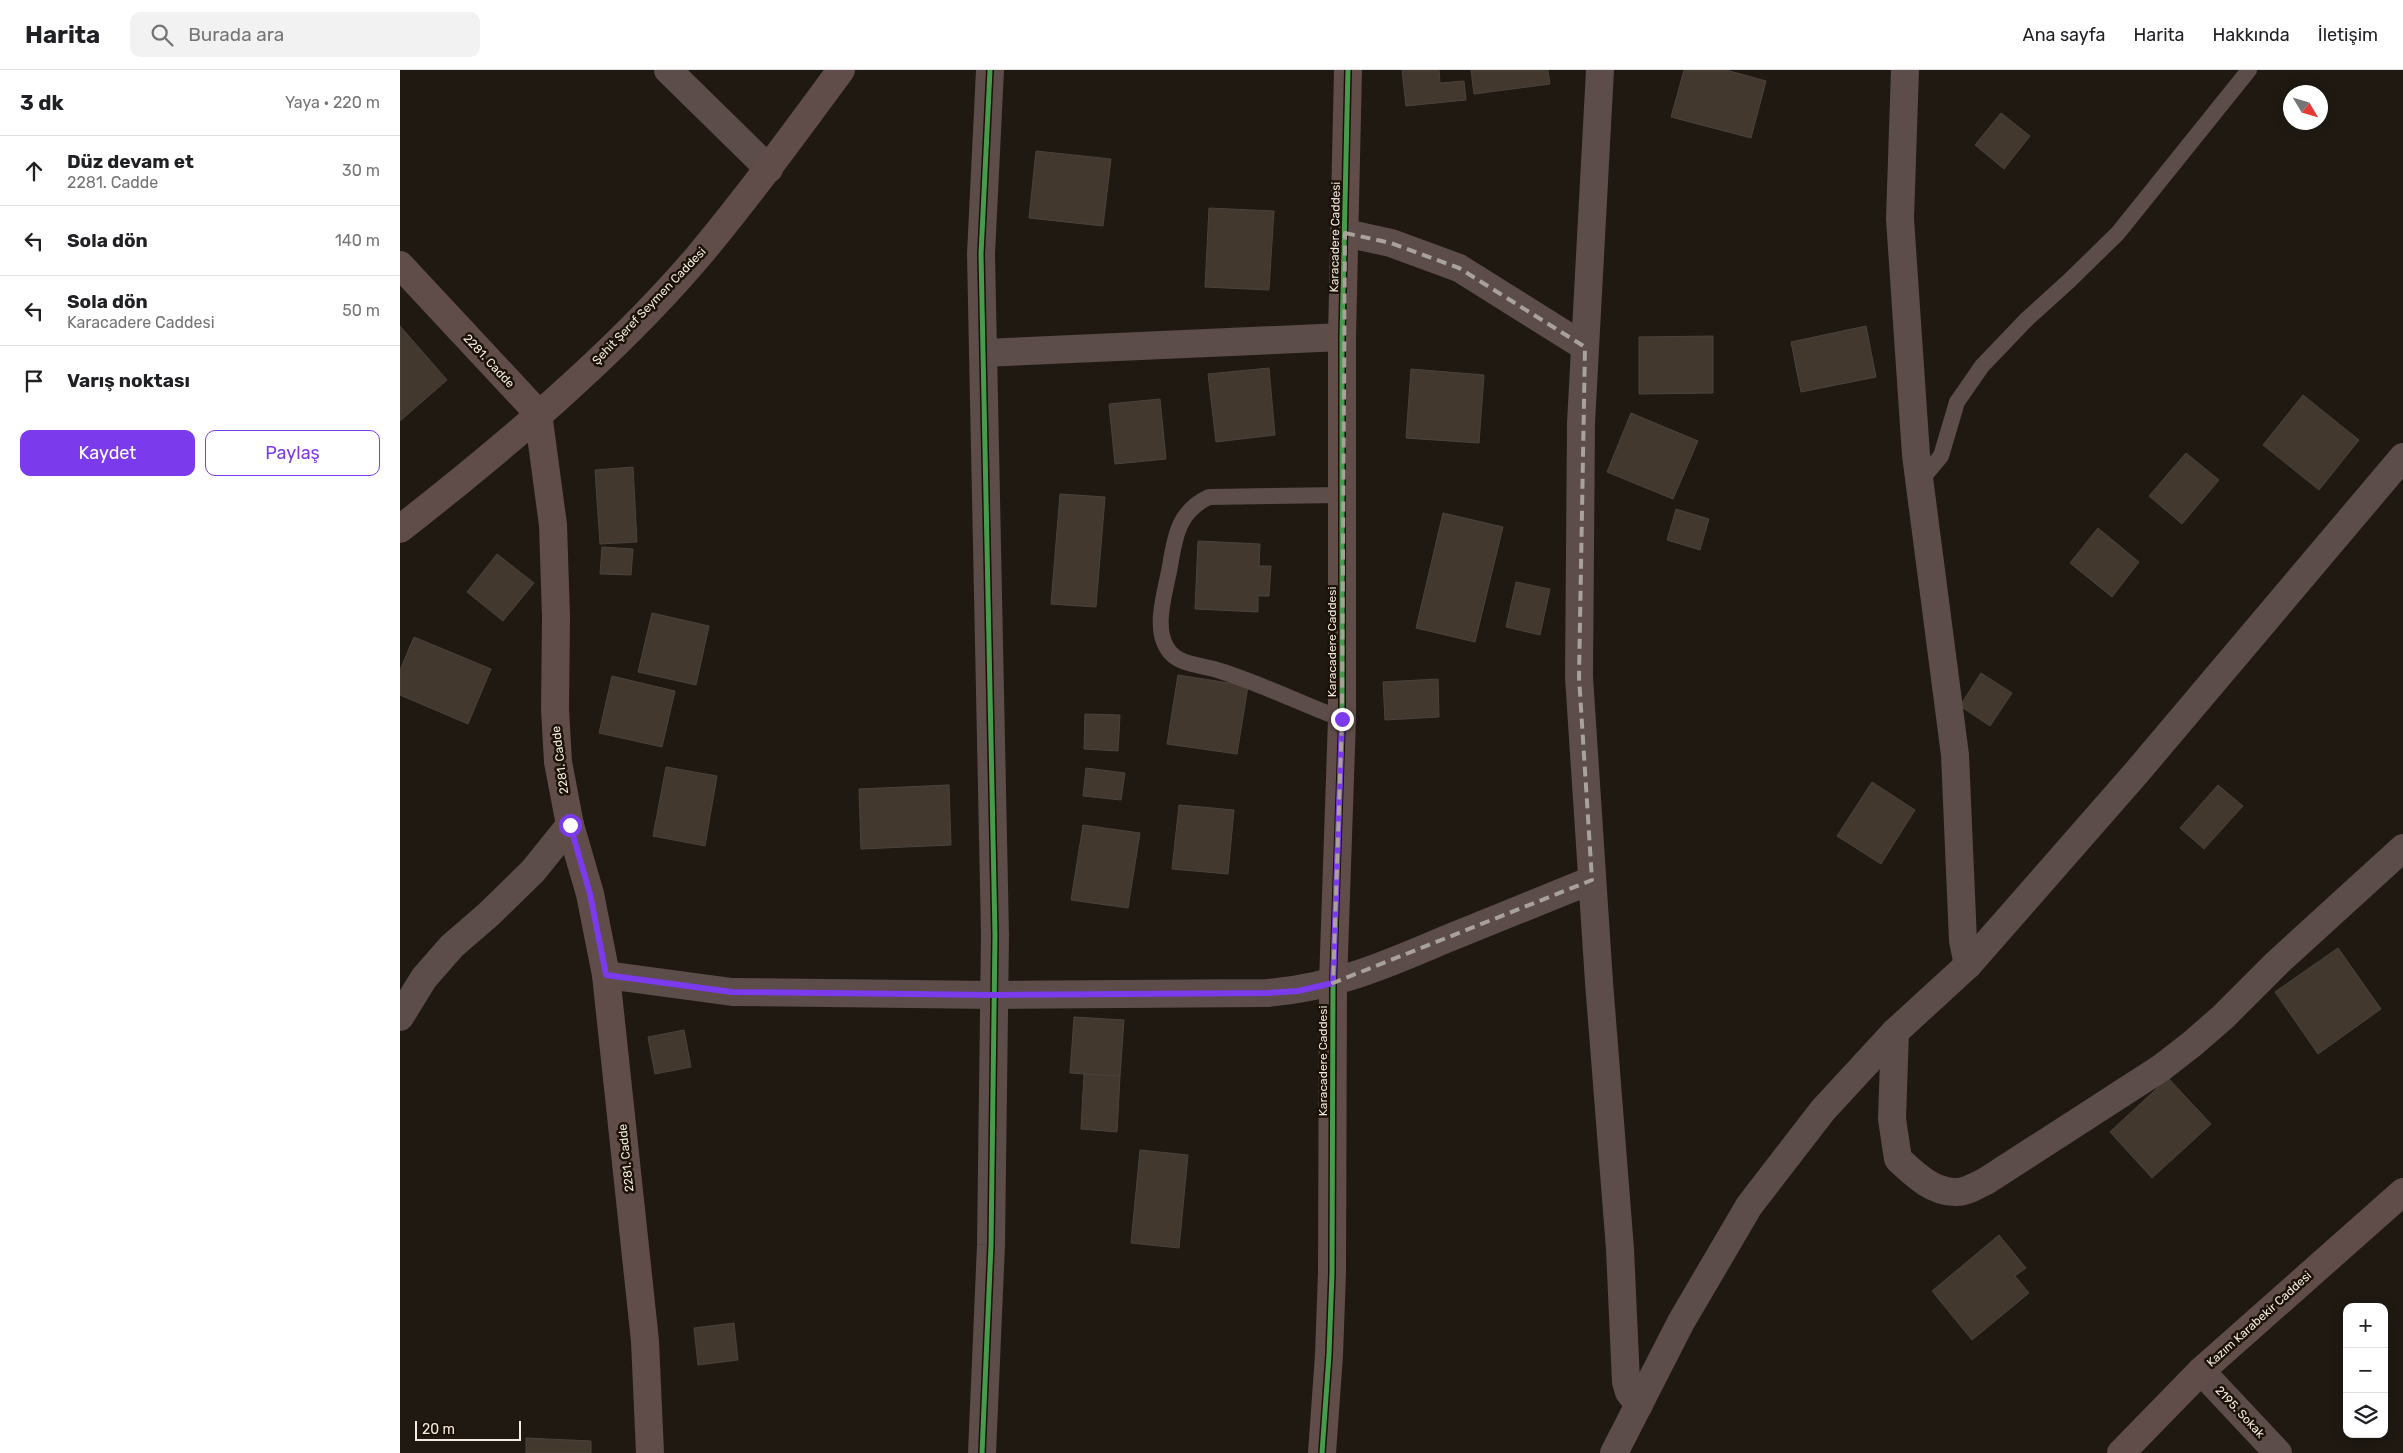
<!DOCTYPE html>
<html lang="tr">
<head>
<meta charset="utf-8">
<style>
	:root { --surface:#fff; --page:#f2f2f2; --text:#202124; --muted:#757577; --line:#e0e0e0; --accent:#7c3aed }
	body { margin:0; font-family:Rubik,sans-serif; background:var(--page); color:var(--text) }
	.controls { position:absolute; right:15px; bottom:15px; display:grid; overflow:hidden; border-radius:10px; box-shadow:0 2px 12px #0003 }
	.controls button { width:45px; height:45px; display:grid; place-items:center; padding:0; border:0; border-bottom:1px solid var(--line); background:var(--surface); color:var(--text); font:25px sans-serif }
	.compass { position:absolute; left:1883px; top:15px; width:45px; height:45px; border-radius:50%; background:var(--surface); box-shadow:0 2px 12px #0003; rotate:128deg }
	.scale { position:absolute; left:15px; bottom:12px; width:106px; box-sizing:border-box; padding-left:5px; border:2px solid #f3ebe3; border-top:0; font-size:14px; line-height:18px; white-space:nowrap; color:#f3ebe3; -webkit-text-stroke:4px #1b1105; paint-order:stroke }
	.stop { position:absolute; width:15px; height:15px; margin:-11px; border:4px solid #7c3aed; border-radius:50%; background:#fff }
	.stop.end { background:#7c3aed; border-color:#fff; box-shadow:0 1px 5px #0008 }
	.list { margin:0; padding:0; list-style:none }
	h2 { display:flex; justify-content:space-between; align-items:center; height:65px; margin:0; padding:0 20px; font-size:21px }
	h2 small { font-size:16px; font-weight:400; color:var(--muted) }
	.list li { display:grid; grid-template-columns:32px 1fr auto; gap:15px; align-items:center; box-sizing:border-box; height:70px; padding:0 20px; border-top:1px solid var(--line) }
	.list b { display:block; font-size:19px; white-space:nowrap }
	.list p { margin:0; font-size:16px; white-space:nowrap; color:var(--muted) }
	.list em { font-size:16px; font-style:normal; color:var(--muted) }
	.actions { display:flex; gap:10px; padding:15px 20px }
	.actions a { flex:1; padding:11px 0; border:1px solid var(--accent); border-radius:10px; text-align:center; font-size:18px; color:var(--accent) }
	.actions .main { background:var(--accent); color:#fff }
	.icon { flex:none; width:28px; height:28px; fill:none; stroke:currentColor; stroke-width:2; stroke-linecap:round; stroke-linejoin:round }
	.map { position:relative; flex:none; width:2003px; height:1383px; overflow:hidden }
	header { display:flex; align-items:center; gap:30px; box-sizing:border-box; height:70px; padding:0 25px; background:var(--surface); border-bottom:1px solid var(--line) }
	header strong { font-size:24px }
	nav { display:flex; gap:28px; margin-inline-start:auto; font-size:18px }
	.search { width:350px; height:45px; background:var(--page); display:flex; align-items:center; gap:12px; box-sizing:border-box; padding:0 18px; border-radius:10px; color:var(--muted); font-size:19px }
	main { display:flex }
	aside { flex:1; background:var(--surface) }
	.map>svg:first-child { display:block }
	.building { fill:#43382e; stroke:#49433e }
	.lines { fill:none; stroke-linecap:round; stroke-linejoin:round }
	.lane { stroke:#5c4c4a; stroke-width:16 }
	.street { stroke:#5c4c4a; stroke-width:28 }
	.secondary { stroke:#604d4a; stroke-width:28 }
	.cycleway-casing { stroke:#1b1105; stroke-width:8 }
	.cycleway { stroke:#469c4c; stroke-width:5 }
	.route { stroke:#7c3aed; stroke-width:6 }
	.marked { fill:none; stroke:#a9a29a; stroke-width:4; stroke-dasharray:10 6; stroke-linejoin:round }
	.labels { text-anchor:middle; stroke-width:5; stroke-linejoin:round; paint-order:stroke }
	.street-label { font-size:12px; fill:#f3ebe3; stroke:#1b1105 }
</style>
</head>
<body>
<header>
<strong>Harita</strong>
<div class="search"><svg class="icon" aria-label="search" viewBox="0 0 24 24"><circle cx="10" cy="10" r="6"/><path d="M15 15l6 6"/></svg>Burada ara</div>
<nav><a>Ana sayfa</a><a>Harita</a><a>Hakkında</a><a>İletişim</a></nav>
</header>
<main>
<aside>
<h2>3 dk<small>Yaya · 220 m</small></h2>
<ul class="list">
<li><svg class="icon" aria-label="ahead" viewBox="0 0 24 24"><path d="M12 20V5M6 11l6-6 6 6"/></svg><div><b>Düz devam et</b><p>2281. Cadde</p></div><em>30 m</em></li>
<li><svg class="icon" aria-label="left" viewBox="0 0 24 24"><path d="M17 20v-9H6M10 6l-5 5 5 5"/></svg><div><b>Sola dön</b></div><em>140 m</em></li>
<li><svg class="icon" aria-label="left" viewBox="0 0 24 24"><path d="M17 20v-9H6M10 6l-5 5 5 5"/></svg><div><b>Sola dön</b><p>Karacadere Caddesi</p></div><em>50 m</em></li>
<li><svg class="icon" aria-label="arrive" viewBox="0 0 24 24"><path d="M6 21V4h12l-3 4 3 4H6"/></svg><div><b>Varış noktası</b></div></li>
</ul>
<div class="actions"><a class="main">Kaydet</a><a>Paylaş</a></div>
</aside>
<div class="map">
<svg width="2003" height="1383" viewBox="0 0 2003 1383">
	<rect width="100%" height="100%" fill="#1f1912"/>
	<!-- building -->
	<g class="building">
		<polygon points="1002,0 1039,0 1040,13 1064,11 1066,30 1006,36"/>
		<polygon points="1071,0 1148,0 1150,14 1074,24"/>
		<polygon points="1284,0 1326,0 1366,11 1351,68 1271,47"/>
		<polygon points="1601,43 1630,66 1604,99 1575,75"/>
		<polygon points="636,81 711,89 703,156 629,148"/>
		<polygon points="809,138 874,141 869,220 805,217"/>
		<polygon points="0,256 47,310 0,351"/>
		<polygon points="1466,256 1476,307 1401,322 1391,272"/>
		<polygon points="1313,266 1313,323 1239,324 1239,267"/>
		<polygon points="869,298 875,365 816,372 808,304"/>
		<polygon points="1011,299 1084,305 1079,373 1006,368"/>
		<polygon points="1903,325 1959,370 1919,420 1863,375"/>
		<polygon points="760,329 766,389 715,394 709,334"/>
		<polygon points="1231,343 1298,371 1273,429 1207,402"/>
		<polygon points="1786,383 1819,410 1782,454 1749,426"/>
		<polygon points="233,397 237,472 200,474 195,400"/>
		<polygon points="660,424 705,427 696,537 651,534"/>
		<polygon points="1276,439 1309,449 1300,480 1267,470"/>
		<polygon points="1043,443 1103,457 1075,572 1016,558"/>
		<polygon points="1698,458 1739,492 1712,527 1670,493"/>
		<polygon points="798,471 860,474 859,496 871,496 869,526 858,526 858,542 795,539"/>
		<polygon points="202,477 233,479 231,505 200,504"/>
		<polygon points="97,484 134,513 103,551 67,522"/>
		<polygon points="1116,512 1150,519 1140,565 1106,557"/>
		<polygon points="252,543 309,556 296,615 238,602"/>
		<polygon points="14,567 91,599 68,654 0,625 0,600"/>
		<polygon points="1581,603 1612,623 1590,656 1560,636"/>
		<polygon points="778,605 848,616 837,684 767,674"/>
		<polygon points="212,606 275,621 262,677 199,663"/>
		<polygon points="1038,609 1039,647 985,650 983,612"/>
		<polygon points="685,644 720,645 718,681 684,679"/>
		<polygon points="266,697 317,706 305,776 253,766"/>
		<polygon points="686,698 725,703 721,730 683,726"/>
		<polygon points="1472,712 1515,740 1481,794 1437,766"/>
		<polygon points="549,715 551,775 461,779 459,719"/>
		<polygon points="1818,715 1843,736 1804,779 1780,758"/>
		<polygon points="779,735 834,740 828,804 772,799"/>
		<polygon points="683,755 740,763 728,838 671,830"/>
		<polygon points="1938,878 1981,939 1918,984 1875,922"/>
		<polygon points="674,947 724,950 720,1006 670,1003"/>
		<polygon points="284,960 291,997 255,1004 248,967"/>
		<polygon points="684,1004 720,1006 717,1062 681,1059"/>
		<polygon points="1768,1008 1811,1054 1752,1108 1710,1062"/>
		<polygon points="740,1080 788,1085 779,1178 731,1173"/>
		<polygon points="1599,1165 1626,1198 1615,1206 1629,1223 1572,1270 1532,1221"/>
		<polygon points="334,1253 338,1290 298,1295 294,1258"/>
		<polygon points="126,1368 191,1371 191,1383 126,1383"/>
	</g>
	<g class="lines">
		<!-- lane -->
		<g class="lane">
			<polyline points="1520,411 1541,386 1557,332 1582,296 1626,250 1670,210 1718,163 1849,0"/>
			<path d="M942,425L809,427C779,441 775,465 770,496C766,520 753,556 767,578C776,594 798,595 814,599C858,612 899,633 942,649"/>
		</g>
		<!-- street -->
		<g class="street">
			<polyline points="268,0 369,99"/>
			<polyline points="1200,0 1181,353 1179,607 1199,912 1220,1179 1226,1312 1229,1322 1239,1335"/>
			<polyline points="1505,0 1500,149 1516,385 1555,685 1563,871 1568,895"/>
			<polyline points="945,163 991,173 1059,198 1185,277"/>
			<polyline points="583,283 942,267"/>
			<path d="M206,905L332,922L595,925L867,923C932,918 986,895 1044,870C1094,850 1143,830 1192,810"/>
			<polyline points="0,947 24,908 52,876 89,844 133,801 170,755"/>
			<path d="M1495,962L1492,1049L1498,1089C1514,1104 1533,1123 1557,1122C1566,1122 1578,1115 1586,1111L1761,998L1792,974L1823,947L1877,893L2003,778"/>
			<polyline points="1801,1301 1878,1383"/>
			<polyline points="582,1383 591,1175 595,865 581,184 590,0"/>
			<polyline points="1214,1383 1281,1252 1349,1136 1423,1040 1495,962 1568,895 1737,702 2003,387"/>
		</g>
		<!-- secondary -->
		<g class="secondary">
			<polyline points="0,195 138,343 153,455 156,547 155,639 158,692 170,755 190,824 206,905 245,1271 250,1383"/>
			<path d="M0,459C102,379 212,287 296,189C347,128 394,64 441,0"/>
			<polyline points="922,1383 929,1285 932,1203 933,913 942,649 942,267 948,0"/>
			<polyline points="1721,1383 1801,1301 2003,1122"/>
		</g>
		<!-- cycleway casing -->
		<g class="cycleway-casing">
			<g id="cycleway">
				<polyline points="582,1383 591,1175 595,865 581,184 590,0"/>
				<polyline points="922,1383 929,1285 932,1203 933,913 942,649 942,267 948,0"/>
			</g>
		</g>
		<!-- cycleway -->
		<use href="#cycleway" class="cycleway"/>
	</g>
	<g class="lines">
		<!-- route -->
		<polyline class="route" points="170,755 190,824 206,905 332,922 595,925 867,923 898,921 933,913 942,649"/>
	</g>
	<!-- marked area -->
	<path class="marked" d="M945,163L991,173L1059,198L1185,277L1179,607L1192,810L933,913L942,649Z"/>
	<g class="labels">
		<!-- street labels -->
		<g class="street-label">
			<text transform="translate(935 167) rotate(-89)" y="4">Karacadere Caddesi</text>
			<text transform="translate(249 236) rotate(-46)" y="4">Şehit Şeref Seymen Caddesi</text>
			<text transform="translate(89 291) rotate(47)" y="4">2281. Cadde</text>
			<text transform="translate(932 572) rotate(-90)" y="4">Karacadere Caddesi</text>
			<text transform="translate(160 690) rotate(-97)" y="4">2281. Cadde</text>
			<text transform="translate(923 991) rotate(-90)" y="4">Karacadere Caddesi</text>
			<text transform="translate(226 1088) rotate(-96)" y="4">2281. Cadde</text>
			<text transform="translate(1859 1249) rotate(-42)" y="4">Kazım Karabekir Caddesi</text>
			<text transform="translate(1840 1342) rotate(47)" y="4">2195. Sokak</text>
		</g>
	</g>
</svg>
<div class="controls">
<button>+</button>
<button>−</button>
<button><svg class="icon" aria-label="layers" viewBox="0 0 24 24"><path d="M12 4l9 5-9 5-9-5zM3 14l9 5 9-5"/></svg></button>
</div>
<svg class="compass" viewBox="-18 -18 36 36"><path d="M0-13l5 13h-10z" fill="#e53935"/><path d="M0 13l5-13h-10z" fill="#757577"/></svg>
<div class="scale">20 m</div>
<div class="stop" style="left:170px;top:755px"></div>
<div class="stop end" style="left:942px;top:649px"></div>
</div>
</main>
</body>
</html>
